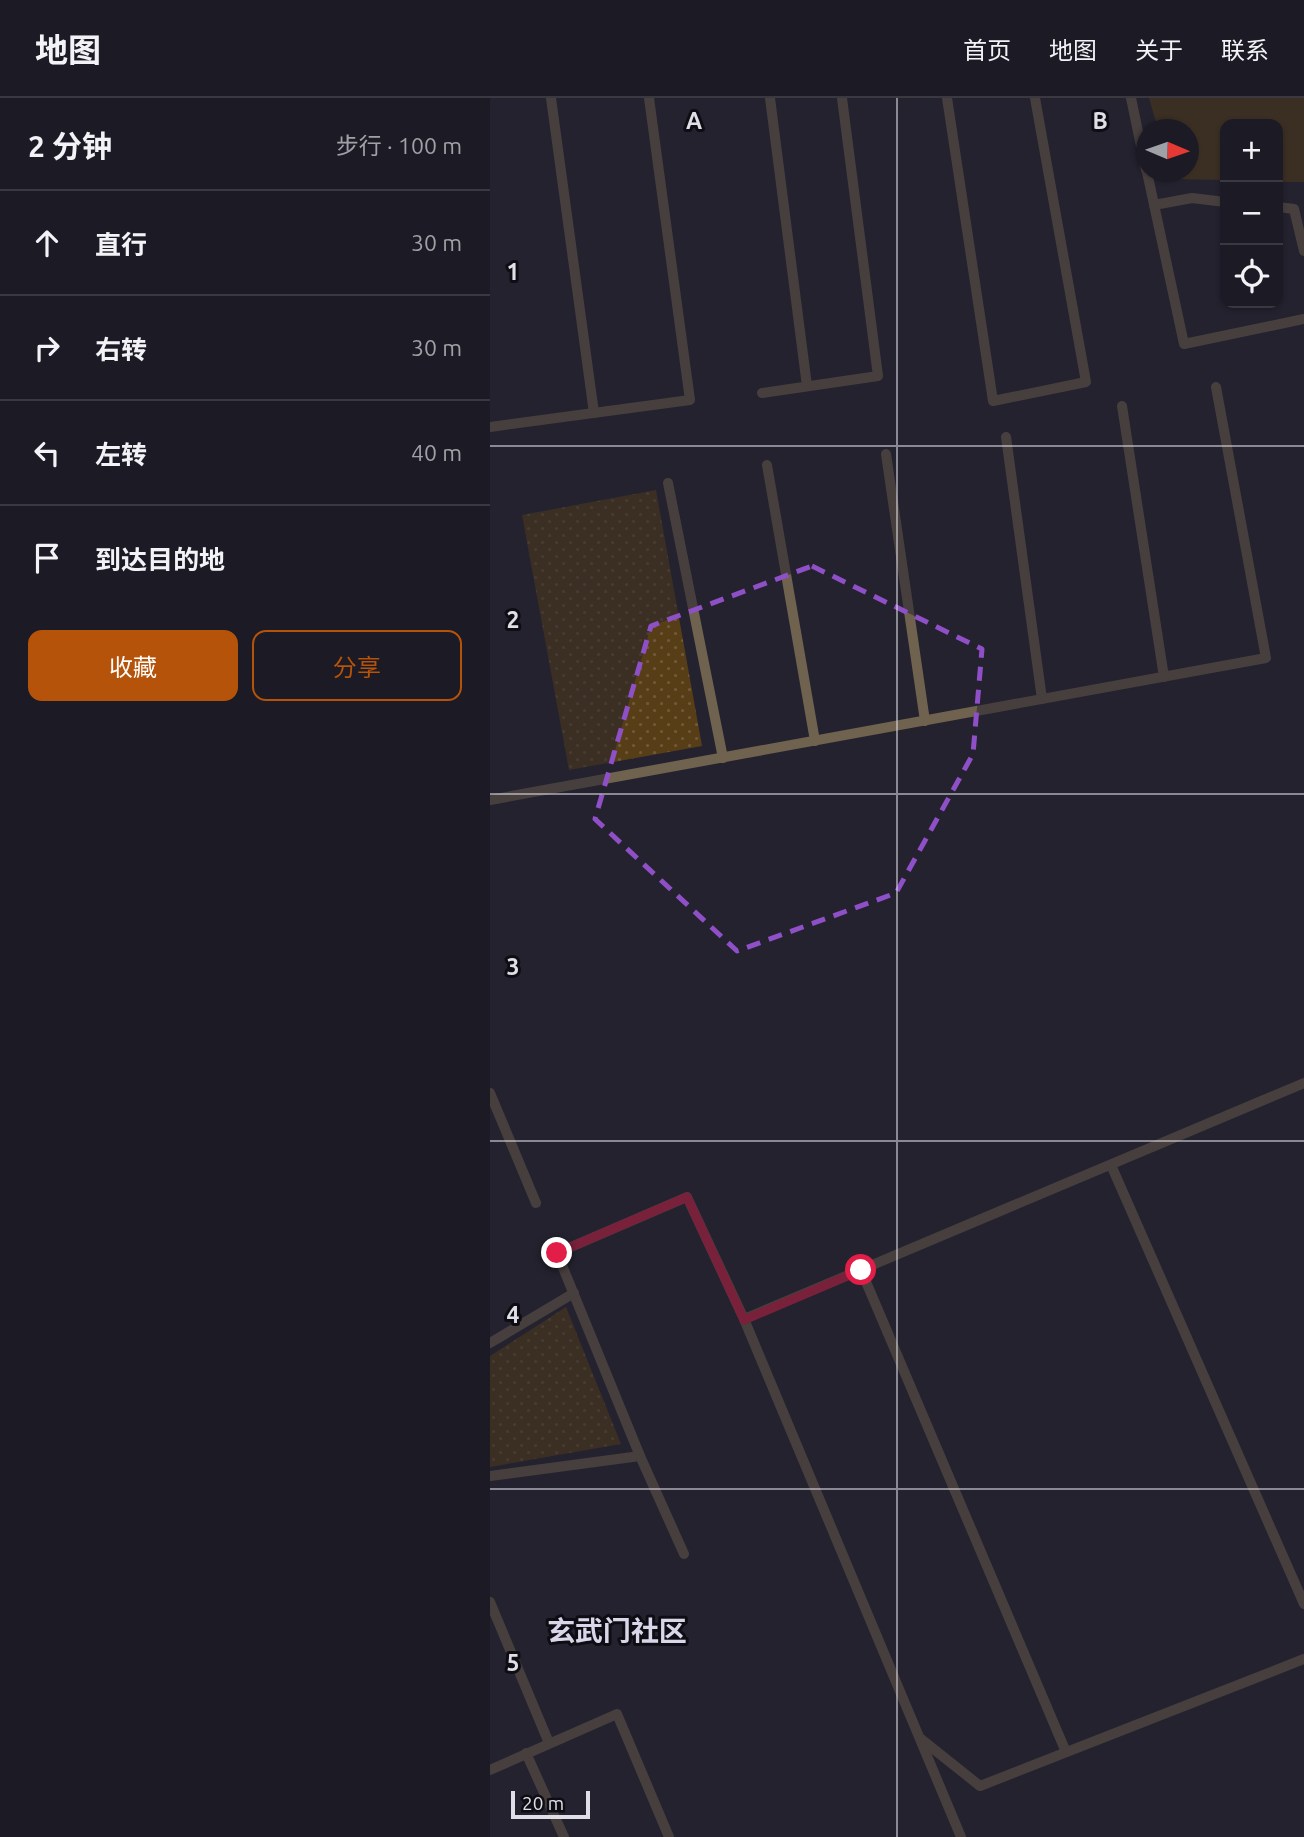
<!DOCTYPE html>
<html lang="zh">
<head>
<meta charset="utf-8">
<style>
	:root { --surface:#1c1a24; --page:#292731; --text:#f1f3f6; --muted:#a0a1a6; --line:#3a3841; --accent:#b45309 }
	body { margin:0; font-family:Ubuntu,"Noto Sans SC",sans-serif; background:var(--page); color:var(--text) }
	.controls { position:absolute; right:21px; top:21px; display:grid; overflow:hidden; border-radius:14px; box-shadow:0 2px 5px #0004 }
	.controls button { width:63px; height:63px; display:grid; place-items:center; padding:0; border:0; border-bottom:2px solid var(--line); background:var(--surface); color:var(--text); font:35px sans-serif }
	.compass { position:absolute; left:646px; top:21px; width:63px; height:63px; border-radius:50%; background:var(--surface); box-shadow:0 2px 5px #0004; rotate:92deg }
	.scale { position:absolute; left:21px; bottom:18px; width:79px; box-sizing:border-box; padding-left:7px; border:4px solid #e0dee7; border-top:0; font-size:19px; line-height:24px; white-space:nowrap; color:#e0dee7; -webkit-text-stroke:5px #0e0d13; paint-order:stroke }
	.stop { position:absolute; width:21px; height:21px; margin:-16px; border:5px solid #e11d48; border-radius:50%; background:#fff }
	.stop.end { background:#e11d48; border-color:#fff; box-shadow:0 2px 7px #0008 }
	.list { margin:0; padding:0; list-style:none }
	h2 { display:flex; justify-content:space-between; align-items:center; height:91px; margin:0; padding:0 28px; font-size:30px }
	h2 small { font-size:23px; font-weight:400; color:var(--muted) }
	.list li { display:grid; grid-template-columns:46px 1fr auto; gap:21px; align-items:center; box-sizing:border-box; height:105px; padding:0 28px; border-top:2px solid var(--line) }
	.list b { display:block; font-size:26px; white-space:nowrap }
	.list em { font-size:23px; font-style:normal; color:var(--muted) }
	.actions { display:flex; gap:14px; padding:21px 28px }
	.actions a { flex:1; padding:16px 0; border:2px solid var(--accent); border-radius:14px; text-align:center; font-size:24px; color:var(--accent) }
	.actions .main { background:var(--accent); color:#fff }
	.icon { flex:none; width:38px; height:38px; fill:none; stroke:currentColor; stroke-width:2; stroke-linecap:round; stroke-linejoin:round }
	.map { position:relative; flex:none; width:814px; height:1739px; overflow:hidden }
	header { display:flex; align-items:center; gap:42px; box-sizing:border-box; height:98px; padding:0 35px; background:var(--surface); border-bottom:2px solid var(--line) }
	header strong { font-size:33px }
	nav { display:flex; gap:38px; margin-inline-start:auto; font-size:24px }
	main { display:flex }
	aside { flex:1; background:var(--surface) }
	.map>svg:first-child { display:block }
	.grass { fill:url(#grass-dots) }
	.park { fill:#573e16 }
	.lines { fill:none; stroke-linecap:round; stroke-linejoin:round }
	.service { stroke:#6f624e; stroke-width:10 }
	.route { stroke:#e11d48; stroke-width:9 }
	.marked { fill:none; stroke:#8f50c7; stroke-width:5; stroke-dasharray:14 9; stroke-linejoin:round }
	.grid { fill:none; stroke:#e0dee7; stroke-width:2; stroke-opacity:0.55 }
	.labels { text-anchor:middle; stroke-width:6; stroke-linejoin:round; paint-order:stroke }
	.quarter-label { font-size:28px; font-weight:bold; fill:#dad6e9; stroke:#0e0d13 }
	.grid-label { font-size:23px; text-anchor:middle; font-weight:bold; fill:#e0dee7; stroke:#0e0d13; stroke-width:6; stroke-linejoin:round; paint-order:stroke }
</style>
</head>
<body>
<header>
<strong>地图</strong>
<nav><a>首页</a><a>地图</a><a>关于</a><a>联系</a></nav>
</header>
<main>
<aside>
<h2>2 分钟<small>步行 · 100 m</small></h2>
<ul class="list">
<li><svg class="icon" aria-label="ahead" viewBox="0 0 24 24"><path d="M12 20V5M6 11l6-6 6 6"/></svg><div><b>直行</b></div><em>30 m</em></li>
<li><svg class="icon" aria-label="right" viewBox="0 0 24 24"><path d="M7 20v-9h11M14 6l5 5-5 5"/></svg><div><b>右转</b></div><em>30 m</em></li>
<li><svg class="icon" aria-label="left" viewBox="0 0 24 24"><path d="M17 20v-9H6M10 6l-5 5 5 5"/></svg><div><b>左转</b></div><em>40 m</em></li>
<li><svg class="icon" aria-label="arrive" viewBox="0 0 24 24"><path d="M6 21V4h12l-3 4 3 4H6"/></svg><div><b>到达目的地</b></div></li>
</ul>
<div class="actions"><a class="main">收藏</a><a>分享</a></div>
</aside>
<div class="map">
<svg width="814" height="1739" viewBox="0 0 814 1739">
	<defs>
		<pattern id="grass-dots" width="8" height="8" patternUnits="userSpaceOnUse" patternTransform="scale(1.75)"><rect width="8" height="8" fill="#573e16"/><path d="M2 2h.1M6 6h.1" fill="none" stroke="#6f5938" stroke-width="1.8" stroke-linecap="round"/></pattern>
	</defs>
	<rect width="100%" height="100%" fill="#252230"/>
	<!-- grass -->
	<g class="grass">
		<polygon points="166,392 212,648 79,672 32,417"/>
		<polygon points="76,1209 131,1346 0,1369 0,1258"/>
	</g>
	<!-- park -->
	<polygon class="park" points="659,0 814,0 814,84 788,84 788,26 735,26 735,82 682,81 679,74 698,74 698,32 668,31"/>
	<g class="lines">
		<!-- service -->
		<g class="service">
			<polyline points="61,0 104,315"/>
			<polyline points="280,0 317,288"/>
			<polyline points="457,0 503,303 596,284 545,0"/>
			<polyline points="641,0 656,72"/>
			<polyline points="657,74 694,246 814,221"/>
			<polyline points="664,107 702,100 735,104"/>
			<polyline points="788,109 804,111 814,153"/>
			<polyline points="272,295 388,278 352,0"/>
			<polyline points="632,308 674,579"/>
			<polyline points="0,329 200,302 159,0"/>
			<polyline points="516,339 552,601"/>
			<polyline points="396,356 435,623"/>
			<polyline points="277,367 325,643"/>
			<polyline points="178,385 233,660"/>
			<polyline points="0,702 776,560 726,289"/>
			<polyline points="0,995 46,1105"/>
			<polyline points="621,1067 814,1506"/>
			<polyline points="371,1172 576,1654"/>
			<polyline points="254,1221 814,985"/>
			<polyline points="0,1245 84,1195"/>
			<polyline points="0,1378 150,1358"/>
			<polyline points="194,1456 150,1358 67,1155 197,1099 254,1221 471,1739"/>
			<polyline points="0,1504 59,1645"/>
			<polyline points="431,1641 490,1688 814,1561"/>
			<polyline points="36,1655 74,1739"/>
			<polyline points="0,1672 127,1616 179,1739"/>
		</g>
	</g>
	<g class="lines">
		<!-- route -->
		<polyline class="route" points="67,1155 197,1099 254,1222 371,1172"/>
	</g>
	<!-- marked area -->
	<path d="M0 0H814V1739H0ZM322,468L492,551L483,656L406,795L247,853L105,721L161,528Z" fill="#252230" fill-opacity=".55" fill-rule="evenodd"/>
	<path class="marked" d="M322,468L492,551L483,656L406,795L247,853L105,721L161,528Z"/>
	<!-- grid -->
	<path class="grid" d="M407,0V1739M0,348H814M0,696H814M0,1043H814M0,1391H814"/>
	<g class="labels">
		<!-- quarter labels -->
		<g class="quarter-label">
			<text x="127" y="1543">玄武门社区</text>
		</g>
	</g>
	<g class="grid-label">
		<text x="204" y="31">A</text>
		<text x="610" y="31">B</text>
		<text x="23" y="182">1</text>
		<text x="23" y="530">2</text>
		<text x="23" y="877">3</text>
		<text x="23" y="1225">4</text>
		<text x="23" y="1573">5</text>
	</g>
</svg>
<div class="controls">
<button>+</button>
<button>−</button>
<button><svg class="icon" aria-label="locate" viewBox="0 0 24 24"><circle cx="12" cy="12" r="6"/><path d="M12 2v4M12 18v4M2 12h4M18 12h4"/></svg></button>
</div>
<svg class="compass" viewBox="-18 -18 36 36"><path d="M0-13l5 13h-10z" fill="#e53935"/><path d="M0 13l5-13h-10z" fill="#a0a1a6"/></svg>
<div class="scale">20 m</div>
<div class="stop" style="left:371px;top:1172px"></div>
<div class="stop end" style="left:67px;top:1155px"></div>
</div>
</main>
</body>
</html>
